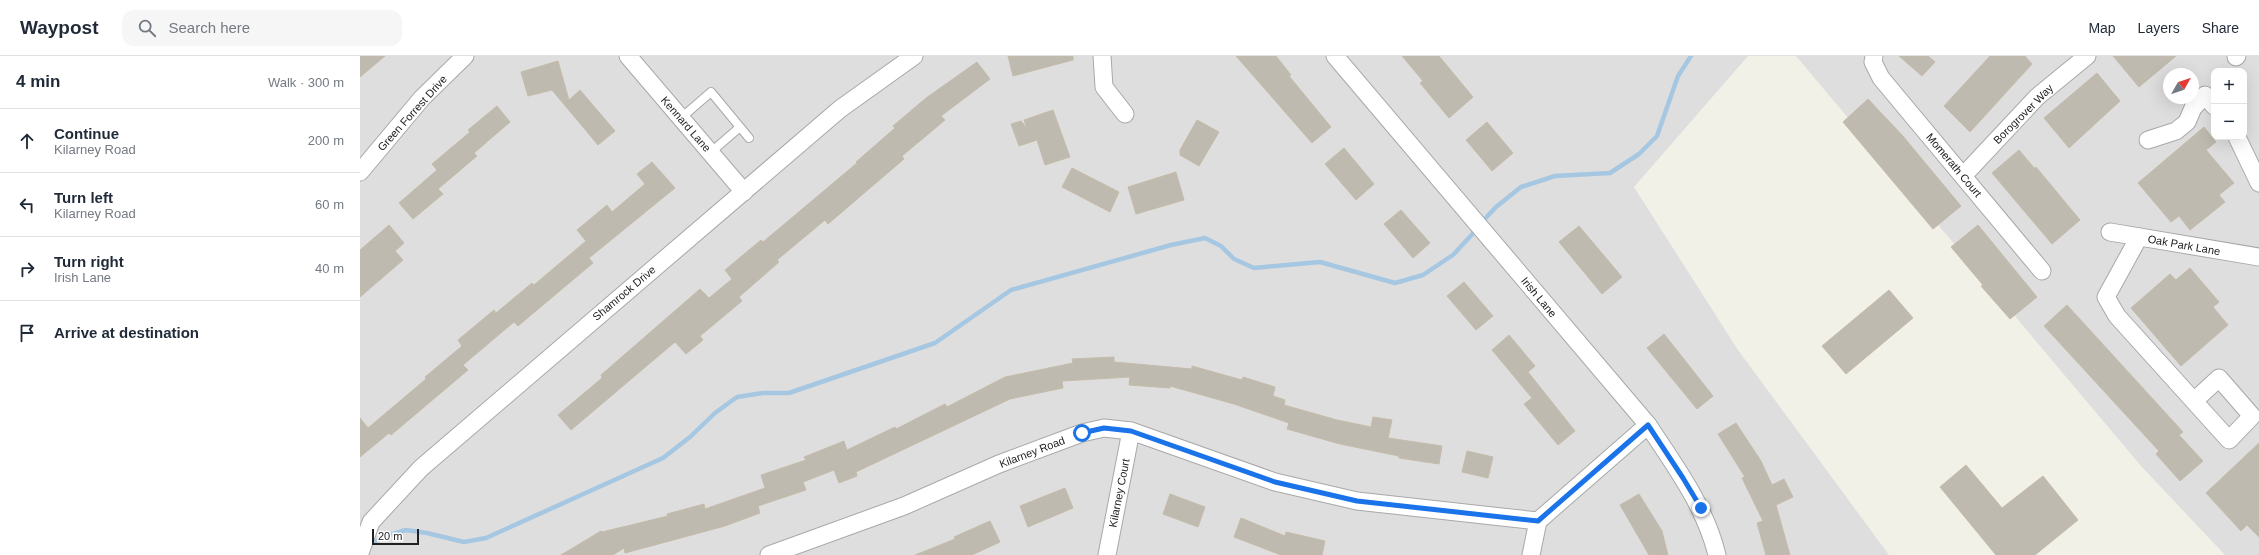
<!DOCTYPE html>
<html lang="en">
<head>
<meta charset="utf-8">
<style>
	:root { --surface:#fff; --page:#f6f6f7; --text:#1f2937; --muted:#747a83; --line:#e0e1e3 }
	body { margin:0; font-family:Helvetica,sans-serif; background:var(--page); color:var(--text) }
	.controls { position:absolute; right:12px; top:12px; display:grid; overflow:hidden; border-radius:8px; box-shadow:0 4px 16px #0002 }
	.controls button { width:36px; height:36px; display:grid; place-items:center; padding:0; border:0; border-bottom:1px solid var(--line); background:var(--surface); color:var(--text); font:20px sans-serif }
	.compass { position:absolute; left:1803px; top:12px; width:36px; height:36px; border-radius:50%; background:var(--surface); box-shadow:0 4px 16px #0002; rotate:50deg }
	.scale { position:absolute; left:12px; bottom:10px; width:47px; box-sizing:border-box; padding-left:4px; border:2px solid #212121; border-top:0; font-size:11px; line-height:14px; white-space:nowrap; color:#212121; -webkit-text-stroke:3px #fff; paint-order:stroke }
	.stop { position:absolute; width:12px; height:12px; margin:-9px; border:3px solid #1a73e8; border-radius:50%; background:#fff }
	.stop.end { background:#1a73e8; border-color:#fff; box-shadow:0 1px 4px #0008 }
	.list { margin:0; padding:0; list-style:none }
	h2 { display:flex; justify-content:space-between; align-items:center; height:52px; margin:0; padding:0 16px; font-size:17px }
	h2 small { font-size:13px; font-weight:400; color:var(--muted) }
	.list li { display:grid; grid-template-columns:26px 1fr auto; gap:12px; align-items:center; box-sizing:border-box; height:64px; padding:0 16px; border-top:1px solid var(--line) }
	.list b { display:block; font-size:15px; white-space:nowrap }
	.list p { margin:0; font-size:13px; white-space:nowrap; color:var(--muted) }
	.list em { font-size:13px; font-style:normal; color:var(--muted) }
	.icon { flex:none; width:22px; height:22px; fill:none; stroke:currentColor; stroke-width:2; stroke-linecap:round; stroke-linejoin:round }
	.map { position:relative; flex:none; width:1899px; height:499px; overflow:hidden }
	header { display:flex; align-items:center; gap:24px; box-sizing:border-box; height:56px; padding:0 20px; background:var(--surface); border-bottom:1px solid var(--line) }
	header strong { font-size:19px }
	nav { display:flex; gap:22px; margin-inline-start:auto; font-size:14px }
	.search { width:280px; height:36px; background:var(--page); display:flex; align-items:center; gap:10px; box-sizing:border-box; padding:0 14px; border-radius:12px; color:var(--muted); font-size:15px }
	main { display:flex }
	aside { flex:1; background:var(--surface) }
	.map>svg:first-child { display:block }
	.residential { fill:#dfdede; fill-rule:evenodd }
	.lines { fill:none; stroke-linecap:round; stroke-linejoin:round }
	.stream { stroke:#a6c7e2; stroke-width:4.5 }
	.building { fill:#bfbab0; stroke:#c5bba9 }
	.service-casing { stroke:#a8a8a8; stroke-width:10 }
	.minor-casing { stroke:#a8a8a8; stroke-width:19 }
	.service { stroke:#fff; stroke-width:8 }
	.minor { stroke:#fff; stroke-width:17 }
	.route { stroke:#1a73e8; stroke-width:5 }
	.labels { text-anchor:middle; stroke-width:3; stroke-linejoin:round; paint-order:stroke }
	.street-label { font-size:11px; fill:#212121; stroke:#fff }
</style>
</head>
<body>
<header>
<strong>Waypost</strong>
<div class="search"><svg class="icon" aria-label="search" viewBox="0 0 24 24"><circle cx="10" cy="10" r="6"/><path d="M15 15l6 6"/></svg>Search here</div>
<nav><a>Map</a><a>Layers</a><a>Share</a></nav>
</header>
<main>
<aside>
<h2>4 min<small>Walk · 300 m</small></h2>
<ul class="list">
<li><svg class="icon" aria-label="ahead" viewBox="0 0 24 24"><path d="M12 20V5M6 11l6-6 6 6"/></svg><div><b>Continue</b><p>Kilarney Road</p></div><em>200 m</em></li>
<li><svg class="icon" aria-label="left" viewBox="0 0 24 24"><path d="M17 20v-9H6M10 6l-5 5 5 5"/></svg><div><b>Turn left</b><p>Kilarney Road</p></div><em>60 m</em></li>
<li><svg class="icon" aria-label="right" viewBox="0 0 24 24"><path d="M7 20v-9h11M14 6l5 5-5 5"/></svg><div><b>Turn right</b><p>Irish Lane</p></div><em>40 m</em></li>
<li><svg class="icon" aria-label="arrive" viewBox="0 0 24 24"><path d="M6 21V4h12l-3 4 3 4H6"/></svg><div><b>Arrive at destination</b></div></li>
</ul>
</aside>
<div class="map">
<svg width="1899" height="499" viewBox="0 0 1899 499">
	<rect width="100%" height="100%" fill="#f2f1e7"/>
	<!-- residential -->
	<g class="residential">
		<polygon points="0,0 1388,0 1274,131 1378,294 1529,499 0,499"/>
		<path d="M1436,0H1899V499H1865L1781,410ZM1854,15H1884V81H1854ZM1809,18H1833V42H1809Z"/>
	</g>
	<g class="lines">
		<!-- stream -->
		<g class="stream">
			<polyline points="1121,167 1136,151 1161,131 1195,120 1250,117 1279,98 1297,80 1318,20 1331,0"/>
			<polyline points="8,489 29,479 46,474 67,477 104,486 126,482 303,402 330,381 355,357 377,341 403,337 429,337 575,287 651,234 811,189 845,182 861,190 874,203 894,212 960,206 1035,227 1063,219 1093,199 1117,173"/>
		</g>
	</g>
	<!-- building -->
	<g class="building">
		<polygon points="0,0 25,0 0,21"/>
		<polygon points="648,0 713,0 713,4 653,20"/>
		<polygon points="876,0 916,0 931,19 929,20 971,71 952,87"/>
		<polygon points="1042,0 1079,0 1113,41 1089,62 1060,27 1063,25"/>
		<polygon points="1539,0 1568,0 1575,6 1562,20"/>
		<polygon points="1630,0 1665,0 1672,8 1610,76 1584,50"/>
		<polygon points="1753,0 1816,0 1779,31"/>
		<polygon points="198,5 209,44 220,34 255,75 238,89 192,34 168,40 161,16"/>
		<polygon points="617,6 630,23 581,60 585,64 542,100 544,103 468,168 465,164 417,204 419,206 379,241 382,245 340,280 343,284 326,298 315,286 211,374 198,359 242,322 241,319 340,233 349,242 372,223 365,214 401,184 403,186 497,107 496,106 535,72 533,70 566,42"/>
		<polygon points="1737,17 1760,45 1709,92 1684,62"/>
		<polygon points="1508,43 1542,79 1601,150 1573,173 1483,66"/>
		<polygon points="137,50 150,66 114,97 117,100 78,133 83,138 53,163 39,147 77,114 72,108 110,76 108,74"/>
		<polygon points="693,54 710,101 685,109 677,84 659,90 651,68 661,65 667,72 664,64"/>
		<polygon points="837,64 859,76 839,110 820,99 820,94"/>
		<polygon points="1127,66 1153,97 1132,115 1106,84"/>
		<polygon points="1844,71 1856,86 1846,94 1874,127 1859,139 1865,146 1830,174 1819,160 1811,166 1778,127"/>
		<polygon points="984,92 1014,128 996,144 965,108"/>
		<polygon points="1659,94 1675,113 1676,111 1720,164 1692,188 1632,117"/>
		<polygon points="292,106 315,132 229,202 233,207 158,270 154,266 103,309 108,314 31,379 29,377 0,401 0,362 8,372 66,323 65,321 102,290 98,284 134,254 136,257 172,227 174,229 226,185 217,174 247,149 252,156 285,128 277,118"/>
		<polygon points="712,112 759,136 750,156 702,131"/>
		<polygon points="816,116 824,144 776,158 768,131"/>
		<polygon points="1041,154 1070,187 1053,202 1024,168"/>
		<polygon points="29,169 44,187 35,195 43,204 0,241 0,194"/>
		<polygon points="1618,169 1677,241 1650,263 1621,230 1623,229 1591,191"/>
		<polygon points="1219,170 1262,221 1242,238 1199,186"/>
		<polygon points="1830,212 1859,246 1853,251 1868,269 1821,310 1771,252 1810,218 1816,224"/>
		<polygon points="1104,226 1133,260 1116,274 1087,240"/>
		<polygon points="1529,234 1553,262 1486,318 1462,290"/>
		<polygon points="1707,249 1823,376 1819,379 1843,405 1820,425 1796,398 1799,395 1684,270"/>
		<polygon points="1304,278 1353,340 1337,353 1287,292"/>
		<polygon points="1149,279 1175,310 1168,316 1215,375 1198,389 1164,348 1172,342 1132,294"/>
		<polygon points="754,301 754,306 832,313 832,310 882,324 883,321 915,331 913,340 925,344 924,349 977,364 1011,371 1013,361 1032,364 1028,382 1082,390 1079,408 1039,402 1039,400 980,388 927,373 929,367 874,348 810,330 810,332 769,329 770,321 702,325 703,332 650,343 496,416 497,420 479,427 474,414 443,426 446,434 398,450 400,457 365,470 265,497 264,492 253,499 201,499 241,475 242,476 308,460 307,458 344,448 345,453 405,432 401,419 446,404 444,401 484,385 487,394 535,371 536,373 585,348 587,351 645,321 713,307 712,303"/>
		<polygon points="1376,367 1401,405 1412,429 1424,423 1433,441 1416,449 1430,499 1406,499 1397,467 1403,465 1382,422 1385,421 1358,378"/>
		<polygon points="1899,387 1899,481 1887,469 1881,475 1846,437"/>
		<polygon points="1107,395 1133,401 1128,422 1102,416"/>
		<polygon points="1606,409 1642,452 1683,420 1718,464 1675,499 1636,499 1580,431"/>
		<polygon points="705,432 713,452 668,471 660,450"/>
		<polygon points="810,438 845,451 838,471 803,458"/>
		<polygon points="1279,438 1302,475 1308,499 1289,499 1260,449"/>
		<polygon points="881,462 925,480 926,476 965,485 962,499 921,499 874,481"/>
		<polygon points="630,465 640,486 612,499 555,499 595,483 594,481"/>
	</g>
	<g class="lines">
		<!-- service casing -->
		<g class="service-casing">
			<g id="service">
				<polyline points="321,62 351,36 389,82"/>
				<polyline points="350,97 380,71"/>
			</g>
		</g>
		<!-- minor casing -->
		<g class="minor-casing">
			<g id="minor">
				<polyline points="268,0 384,136"/>
				<polyline points="742,0 744,31 765,58"/>
				<path d="M975,0L1288,369C1315,410 1345,450 1357,499"/>
				<polyline points="1514,0 1513,6 1521,22 1682,215"/>
				<polyline points="1876,1 1877,0"/>
				<polyline points="1877,81 1899,127"/>
				<polyline points="1788,84 1816,75 1827,66 1833,52 1845,39 1854,50"/>
				<polyline points="0,116 62,42 105,0"/>
				<polyline points="1603,120 1677,41 1727,0"/>
				<polyline points="1750,176 1899,201"/>
				<polyline points="1779,181 1746,241 1757,260 1869,384 1892,360 1859,322 1834,345"/>
				<polyline points="0,497 11,466 61,412 480,53 554,0"/>
				<polyline points="409,499 544,450 639,408 722,377 744,372 771,375 915,426 997,445 1178,465 1288,369"/>
				<polyline points="747,499 771,375"/>
				<polyline points="1171,499 1178,465"/>
			</g>
		</g>
		<!-- service -->
		<use href="#service" class="service"/>
		<!-- minor -->
		<use href="#minor" class="minor"/>
	</g>
	<g class="lines">
		<!-- route -->
		<polyline class="route" points="722,377 744,372 771,375 915,426 997,445 1178,465 1288,369 1323,422 1341,452"/>
	</g>
	<g class="labels">
		<!-- street labels -->
		<g class="street-label">
			<text transform="translate(52 57) rotate(-48)" y="4">Green Forrest Drive</text>
			<text transform="translate(1663 58) rotate(-45)" y="4">Borogrover Way</text>
			<text transform="translate(326 68) rotate(49)" y="4">Kennard Lane</text>
			<text transform="translate(1594 109) rotate(50)" y="4">Momerath Court</text>
			<text transform="translate(1824 189) rotate(10)" y="4">Oak Park Lane</text>
			<text transform="translate(264 237) rotate(-40)" y="4">Shamrock Drive</text>
			<text transform="translate(1179 241) rotate(50)" y="4">Irish Lane</text>
			<text transform="translate(672 396) rotate(-21)" y="4">Kilarney Road</text>
			<text transform="translate(759 437) rotate(-79)" y="4">Kilarney Court</text>
		</g>
	</g>
</svg>
<div class="controls">
<button>+</button>
<button>−</button>
</div>
<svg class="compass" viewBox="-18 -18 36 36"><path d="M0-13l5 13h-10z" fill="#e53935"/><path d="M0 13l5-13h-10z" fill="#747a83"/></svg>
<div class="scale">20 m</div>
<div class="stop" style="left:722px;top:377px"></div>
<div class="stop end" style="left:1341px;top:452px"></div>
</div>
</main>
</body>
</html>
